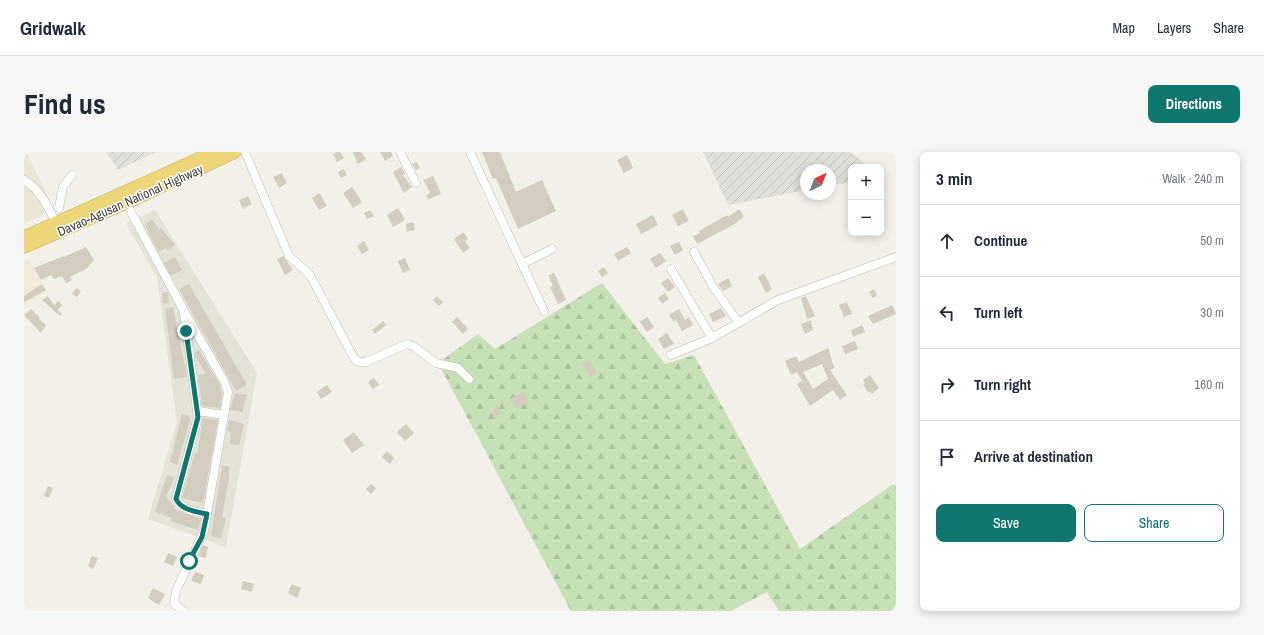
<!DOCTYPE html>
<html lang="en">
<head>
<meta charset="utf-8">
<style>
	:root { --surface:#fff; --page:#f6f6f7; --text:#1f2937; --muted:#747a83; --line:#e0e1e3; --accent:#0f766e }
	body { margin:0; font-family:"Archivo Narrow",sans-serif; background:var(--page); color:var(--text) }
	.controls { position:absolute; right:12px; top:12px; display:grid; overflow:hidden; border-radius:8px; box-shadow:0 2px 10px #0003 }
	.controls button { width:36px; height:36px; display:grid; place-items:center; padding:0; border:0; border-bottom:1px solid var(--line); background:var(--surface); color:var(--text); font:20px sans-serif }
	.compass { position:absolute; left:776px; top:12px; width:36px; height:36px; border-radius:50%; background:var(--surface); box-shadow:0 2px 10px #0003; rotate:43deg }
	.stop { position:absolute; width:12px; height:12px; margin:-9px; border:3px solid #0f766e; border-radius:50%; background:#fff }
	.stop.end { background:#0f766e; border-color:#fff; box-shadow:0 1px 4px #0008 }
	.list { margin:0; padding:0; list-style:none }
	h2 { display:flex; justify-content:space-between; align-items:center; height:52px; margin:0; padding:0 16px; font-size:17px }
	h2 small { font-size:13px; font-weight:400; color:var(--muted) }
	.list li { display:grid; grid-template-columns:26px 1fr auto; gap:12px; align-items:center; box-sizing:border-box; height:72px; padding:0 16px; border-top:1px solid var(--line) }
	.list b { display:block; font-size:15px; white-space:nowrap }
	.list em { font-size:13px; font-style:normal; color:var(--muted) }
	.actions { display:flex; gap:8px; padding:12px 16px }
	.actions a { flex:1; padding:9px 0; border:1px solid var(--accent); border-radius:8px; text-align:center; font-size:14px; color:var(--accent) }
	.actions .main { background:var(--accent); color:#fff }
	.icon { flex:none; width:22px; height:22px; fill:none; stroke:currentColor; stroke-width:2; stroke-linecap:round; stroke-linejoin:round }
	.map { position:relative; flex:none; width:872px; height:459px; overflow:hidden; border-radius:8px }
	header { display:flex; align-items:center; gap:24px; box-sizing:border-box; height:56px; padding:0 20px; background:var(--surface); border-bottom:1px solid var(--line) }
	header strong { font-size:19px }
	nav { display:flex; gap:22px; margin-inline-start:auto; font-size:14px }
	.intro { display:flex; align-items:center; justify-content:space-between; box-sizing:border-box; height:96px; padding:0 24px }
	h1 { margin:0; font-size:28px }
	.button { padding:10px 18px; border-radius:8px; background:var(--accent); color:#fff; font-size:14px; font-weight:700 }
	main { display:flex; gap:24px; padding:0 24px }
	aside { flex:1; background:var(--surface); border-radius:8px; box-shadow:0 2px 10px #0003 }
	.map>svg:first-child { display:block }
	.residential { fill:#e5e2d7 }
	.commercial { fill:#f1e9d5 }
	.industrial { fill:url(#industrial-furrows) }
	.education { fill:#e9e6d3 }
	.forest { fill:url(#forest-firs) }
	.building { fill:#d2cdbf; fill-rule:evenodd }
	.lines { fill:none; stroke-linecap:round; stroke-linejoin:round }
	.minor-casing { stroke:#bcb9ac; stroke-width:9 }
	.highway-casing { stroke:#caad4a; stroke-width:13 }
	.minor { stroke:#fff; stroke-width:8 }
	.highway { stroke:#ecd678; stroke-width:12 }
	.route { stroke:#0f766e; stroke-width:5 }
	.labels { text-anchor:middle; stroke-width:3; stroke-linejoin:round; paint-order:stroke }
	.street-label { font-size:13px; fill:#444137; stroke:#fff }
</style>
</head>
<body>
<header>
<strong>Gridwalk</strong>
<nav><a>Map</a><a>Layers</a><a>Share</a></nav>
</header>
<div class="intro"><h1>Find us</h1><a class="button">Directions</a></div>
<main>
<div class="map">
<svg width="872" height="459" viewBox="0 0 872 459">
	<defs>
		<pattern id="industrial-furrows" width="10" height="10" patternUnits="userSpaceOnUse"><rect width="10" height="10" fill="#e1dfd9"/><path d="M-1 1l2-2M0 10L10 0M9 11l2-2" fill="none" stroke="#c2c1bb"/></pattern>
		<pattern id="forest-firs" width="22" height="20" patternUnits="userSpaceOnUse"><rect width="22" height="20" fill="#c7e1b6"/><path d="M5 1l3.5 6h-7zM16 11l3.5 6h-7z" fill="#acc29d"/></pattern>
	</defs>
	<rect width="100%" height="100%" fill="#f2f0e8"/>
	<!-- residential -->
	<polygon class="residential" points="131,58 233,221 202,395 124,367 153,270 133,126 102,71"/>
	<!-- commercial -->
	<polygon class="commercial" points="4,108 23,139 0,153 0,110"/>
	<!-- industrial -->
	<g class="industrial">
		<polygon points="82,0 132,0 94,18"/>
		<polygon points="679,0 827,0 844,15 827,15 827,30 806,34 806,18 782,18 782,38 704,53"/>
	</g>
	<!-- education -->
	<polygon class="education" points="0,0 2,0 30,57 0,72"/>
	<!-- forest -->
	<polygon class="forest" points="578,131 641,212 670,203 776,397 868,333 872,333 872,459 755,459 743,440 707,459 547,459 414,211 454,182 471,197"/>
	<!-- building -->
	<g class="building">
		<polygon points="313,0 316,0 320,6 313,10 309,2"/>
		<polygon points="329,0 337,0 342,7 334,12"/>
		<polygon points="356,0 367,0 369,4 361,9"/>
		<polygon points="458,0 476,0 492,40 518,28 532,59 494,77 472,26 469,27"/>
		<polygon points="603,3 609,16 600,21 593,8"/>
		<polygon points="393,10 396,16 392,18 388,12"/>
		<polygon points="377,15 381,22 379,23 388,35 380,41 369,20"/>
		<polygon points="320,17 323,23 317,26 314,20"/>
		<polygon points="258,21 263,31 255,36 249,25"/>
		<polygon points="409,24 417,42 405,47 402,44 406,40 399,28"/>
		<polygon points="328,35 338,50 329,56 319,41"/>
		<polygon points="295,41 303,54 295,58 288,46"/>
		<polygon points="224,44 228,52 219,57 215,48"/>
		<polygon points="374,56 381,68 369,75 363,63"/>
		<polygon points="659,57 665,69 654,74 648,63"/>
		<polygon points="715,57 720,65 709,73 673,92 669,84 676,81 675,79 703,63 704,65"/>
		<polygon points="346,58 350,64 343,67 340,61"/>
		<polygon points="629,63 634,73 617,82 612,72"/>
		<polygon points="128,67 135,78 137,76 151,93 144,98 142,96 135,100 126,84 121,72"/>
		<polygon points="389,70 391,78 383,80 382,72"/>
		<polygon points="440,80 444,87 441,89 446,96 439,101 430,87"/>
		<polygon points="340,89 345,98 338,102 333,94"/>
		<polygon points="655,90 659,98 651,103 646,94"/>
		<polygon points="62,95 70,108 62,117 46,125 48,128 42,131 38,124 30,127 27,123 17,128 10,116 40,104 40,105"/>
		<polygon points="603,95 607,101 594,109 590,102"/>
		<polygon points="636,101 642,109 632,116 626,107"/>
		<polygon points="259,104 269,118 261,123 253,107"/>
		<polygon points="151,105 158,118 147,124 140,111"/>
		<polygon points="381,106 386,118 379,121 374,109"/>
		<polygon points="580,115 584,121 578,125 574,119"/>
		<polygon points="530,121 542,148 534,152 526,135 529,134 524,123"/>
		<polygon points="740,121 748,137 742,141 734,125"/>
		<polygon points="644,126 651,135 644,140 637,131"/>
		<polygon points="704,126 708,134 699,139 694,132"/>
		<polygon points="18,132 22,138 0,150 0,144"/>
		<polygon points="165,132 223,233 212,239 155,137"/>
		<polygon points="52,136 57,139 53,145 48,142"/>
		<polygon points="850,137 853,143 849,146 845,140"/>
		<polygon points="144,140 145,151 139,152 138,141"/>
		<polygon points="641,141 645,147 638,152 634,146"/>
		<polygon points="24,144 30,153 34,149 38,153 34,158 38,162 36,164 18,148"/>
		<polygon points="413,144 419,150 415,154 409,148"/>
		<polygon points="782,144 791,164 783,167 777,146"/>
		<polygon points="823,150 828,162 820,165 815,153"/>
		<polygon points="868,153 872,162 849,172 844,164"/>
		<polygon points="149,155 163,225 150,227 141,157"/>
		<polygon points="697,156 702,164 689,170 685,162"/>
		<polygon points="7,157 16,166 15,167 22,173 17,181 0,163"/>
		<polygon points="655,157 661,168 665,165 669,173 658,179 652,168 650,170 645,163"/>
		<polygon points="433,165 444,177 439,182 428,170"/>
		<polygon points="623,165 630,175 623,180 616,170"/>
		<polygon points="787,168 789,178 781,182 777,172"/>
		<polygon points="359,169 362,173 351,182 348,178"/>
		<polygon points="838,173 841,180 829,185 827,178"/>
		<polygon points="643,181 650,192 640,197 634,187"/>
		<polygon points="831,189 834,197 821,202 818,194"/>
		<path d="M804,196L810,216L806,218L823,243L816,248L809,238L786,254L773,232L778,229L773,220L767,223L761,209L772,204L775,210ZM798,212L804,227L789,237L779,220Z"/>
		<polygon points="175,198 195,231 198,241 196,256 178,254 174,223 182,222 171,204 171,200"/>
		<polygon points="565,208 573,221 566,225 558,212"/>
		<polygon points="846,223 855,236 848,242 846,239 844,240 839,233 841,231 839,228"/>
		<polygon points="350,226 355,233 349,237 344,230"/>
		<polygon points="303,233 308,240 297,247 293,240"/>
		<polygon points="500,240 505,250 492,256 487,246"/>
		<polygon points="211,241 223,243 218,260 206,258"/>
		<polygon points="473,254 478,260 471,267 466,261"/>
		<polygon points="157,262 165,264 166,268 153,313 146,310 157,266"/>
		<polygon points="179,266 194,268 179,351 158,346 167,315 171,301 173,302"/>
		<polygon points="205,268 220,272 215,293 206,292 207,280 203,279"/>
		<polygon points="382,272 390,281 381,289 373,280"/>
		<polygon points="330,280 340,293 328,301 319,288"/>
		<polygon points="363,299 370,306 366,312 358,305"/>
		<polygon points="198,314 205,314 205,325 198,365 202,366 197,386 187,384"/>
		<polygon points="143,323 150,325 148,332 143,342 142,342 142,345 154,360 155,359 177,367 174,378 152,371 146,368 147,366 131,360"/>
		<polygon points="347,332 352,336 347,342 342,337"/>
		<polygon points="24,334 29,336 25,346 20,344"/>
		<polygon points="179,393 184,395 182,406 174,404"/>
		<polygon points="144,401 153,405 149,414 140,410"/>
		<polygon points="68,404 74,406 69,417 64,414"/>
		<polygon points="171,420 180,423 177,432 167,429"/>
		<polygon points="219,429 230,432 228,440 217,437"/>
		<polygon points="268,432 277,436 273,446 264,441"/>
		<polygon points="129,436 141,442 135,453 124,446"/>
	</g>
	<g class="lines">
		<!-- minor casing -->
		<g class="minor-casing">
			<g id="minor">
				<polyline points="221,0 265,104 286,123 331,208 335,210 342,210 383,192 389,194 412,211 434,216 445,227"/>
				<polyline points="376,0 392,31"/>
				<polyline points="446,0 520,159"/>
				<path d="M0,28C17,38 23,54 32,71"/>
				<polyline points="100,47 160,159 200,229 204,240 180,379 152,439 150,451 159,459"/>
				<polyline points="35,56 39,35 48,23"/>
				<polyline points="670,100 690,136 715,171"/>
				<polyline points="498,112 528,97"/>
				<polyline points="647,117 688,186"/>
				<path d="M160,161L174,265L152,347C157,358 173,360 183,362"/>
				<polyline points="647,203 688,186 754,148 872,105"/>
				<polyline points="174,259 200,263"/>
			</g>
		</g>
		<!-- highway casing -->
		<g class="highway-casing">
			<g id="highway">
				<polyline points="0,85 190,0"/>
				<polyline points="0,95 102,51 211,0"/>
			</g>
		</g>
		<!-- minor -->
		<use href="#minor" class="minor"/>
		<!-- highway -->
		<use href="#highway" class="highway"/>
	</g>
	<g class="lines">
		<!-- route -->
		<path class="route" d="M162,179L174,265L152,347C157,358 173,360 183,362L178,385L165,409"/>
	</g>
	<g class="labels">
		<!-- street labels -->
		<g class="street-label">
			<text transform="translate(106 48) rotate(-24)" y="5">Davao-Agusan National Highway</text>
		</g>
	</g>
</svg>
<div class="controls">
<button>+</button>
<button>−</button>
</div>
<svg class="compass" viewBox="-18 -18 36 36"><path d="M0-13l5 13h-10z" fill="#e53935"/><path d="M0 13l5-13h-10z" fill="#747a83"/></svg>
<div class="stop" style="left:165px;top:409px"></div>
<div class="stop end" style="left:162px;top:179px"></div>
</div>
<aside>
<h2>3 min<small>Walk · 240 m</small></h2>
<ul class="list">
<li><svg class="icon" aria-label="ahead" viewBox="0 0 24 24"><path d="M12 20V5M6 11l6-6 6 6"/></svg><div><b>Continue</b></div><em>50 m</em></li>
<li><svg class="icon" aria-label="left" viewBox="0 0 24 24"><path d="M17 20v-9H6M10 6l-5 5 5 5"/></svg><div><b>Turn left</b></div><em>30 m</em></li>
<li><svg class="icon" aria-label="right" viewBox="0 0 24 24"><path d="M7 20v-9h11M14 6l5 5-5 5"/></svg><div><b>Turn right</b></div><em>160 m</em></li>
<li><svg class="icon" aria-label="arrive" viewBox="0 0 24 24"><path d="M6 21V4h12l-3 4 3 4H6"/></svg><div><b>Arrive at destination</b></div></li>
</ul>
<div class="actions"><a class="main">Save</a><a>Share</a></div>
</aside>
</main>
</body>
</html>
